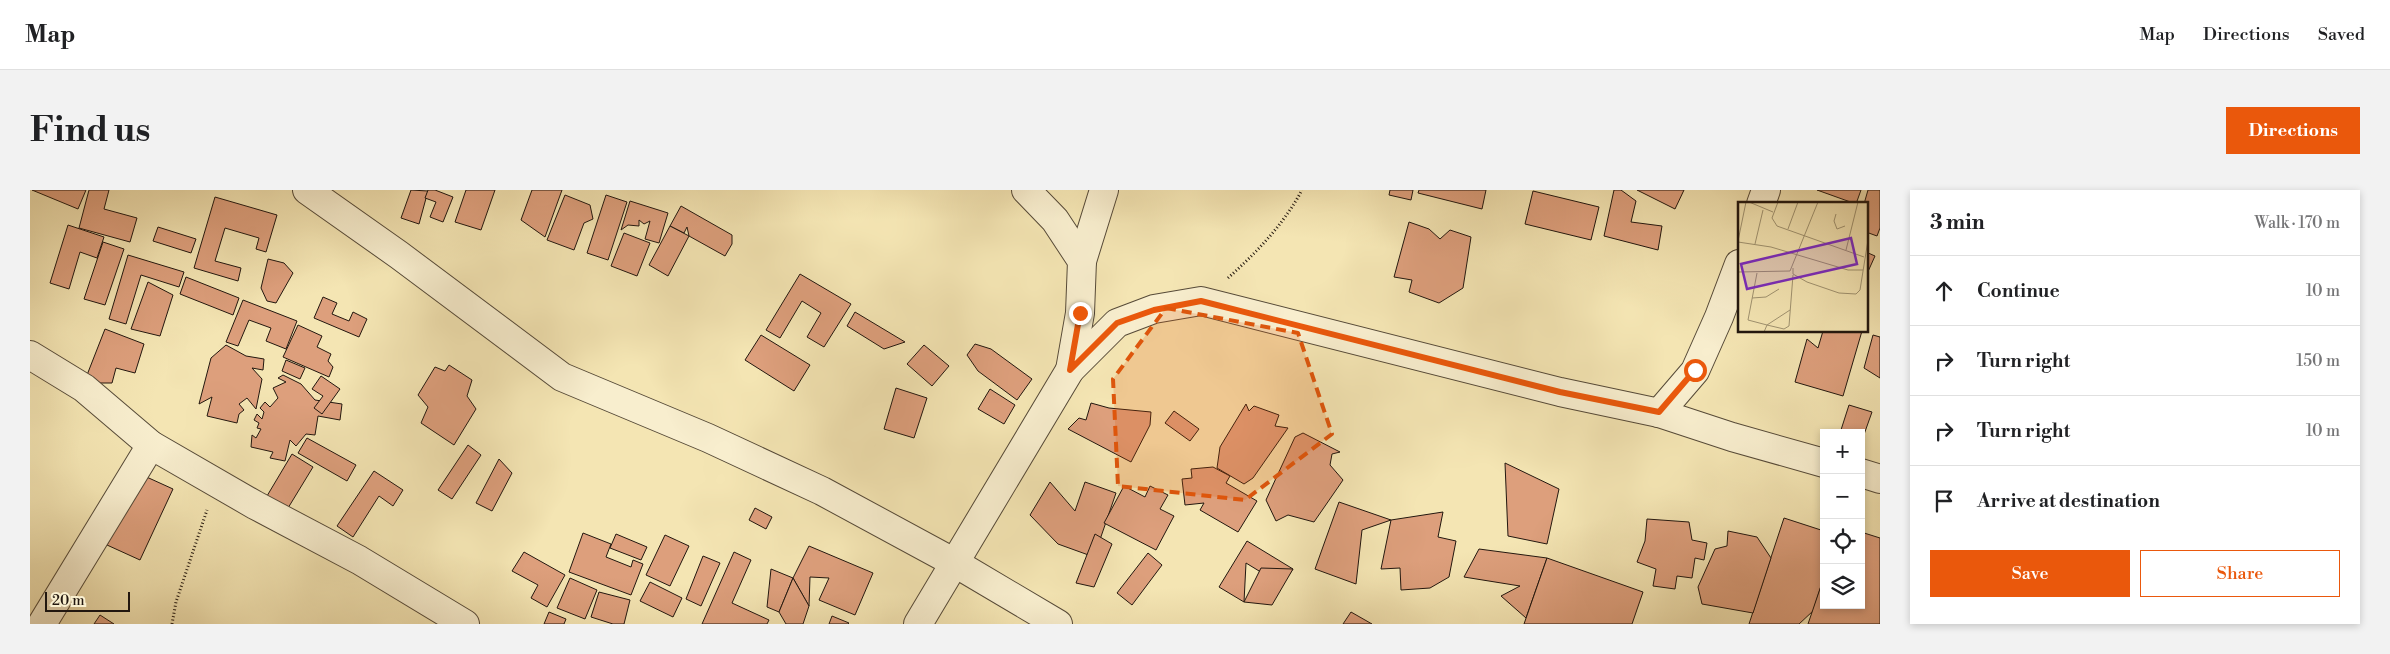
<!DOCTYPE html>
<html lang="en">
<head>
<meta charset="utf-8">
<style>
	:root { --surface:#fff; --page:#f2f2f2; --text:#202124; --muted:#757577; --line:#e0e0e0; --accent:#ea580c }
	body { margin:0; font-family:"Libre Bodoni",serif; background:var(--page); color:var(--text) }
	.controls { position:absolute; right:15px; bottom:15px; display:grid; overflow:hidden; border-radius:0px; box-shadow:0 2px 8px #0003 }
	.controls button { width:45px; height:45px; display:grid; place-items:center; padding:0; border:0; border-bottom:1px solid var(--line); background:var(--surface); color:var(--text); font:25px sans-serif }
	.scale { position:absolute; left:15px; bottom:12px; width:85px; box-sizing:border-box; padding-left:5px; border:2px solid #22170f; border-top:0; font-size:14px; line-height:18px; white-space:nowrap; color:#22170f; -webkit-text-stroke:4px #f8eece; paint-order:stroke }
	.stop { position:absolute; width:15px; height:15px; margin:-11px; border:4px solid #ea580c; border-radius:50%; background:#fff }
	.stop.end { background:#ea580c; border-color:#fff; box-shadow:0 1px 5px #0008 }
	.list { margin:0; padding:0; list-style:none }
	h2 { display:flex; justify-content:space-between; align-items:center; height:65px; margin:0; padding:0 20px; font-size:21px }
	h2 small { font-size:16px; font-weight:400; color:var(--muted) }
	.list li { display:grid; grid-template-columns:32px 1fr auto; gap:15px; align-items:center; box-sizing:border-box; height:70px; padding:0 20px; border-top:1px solid var(--line) }
	.list b { display:block; font-size:19px; white-space:nowrap }
	.list em { font-size:16px; font-style:normal; color:var(--muted) }
	.actions { display:flex; gap:10px; padding:15px 20px }
	.actions a { flex:1; padding:11px 0; border:1px solid var(--accent); border-radius:0px; text-align:center; font-size:18px; color:var(--accent) }
	.actions .main { background:var(--accent); color:#fff }
	.icon { flex:none; width:28px; height:28px; fill:none; stroke:currentColor; stroke-width:2; stroke-linecap:round; stroke-linejoin:round }
	.map { position:relative; flex:none; width:1850px; height:434px; overflow:hidden; border-radius:0px }
	header { display:flex; align-items:center; gap:30px; box-sizing:border-box; height:70px; padding:0 25px; background:var(--surface); border-bottom:1px solid var(--line) }
	header strong { font-size:24px }
	nav { display:flex; gap:28px; margin-inline-start:auto; font-size:18px }
	.intro { display:flex; align-items:center; justify-content:space-between; box-sizing:border-box; height:120px; padding:0 30px }
	h1 { margin:0; font-size:35px }
	.button { padding:12px 22px; border-radius:0px; background:var(--accent); color:#fff; font-size:18px; font-weight:700 }
	main { display:flex; gap:30px; padding:0 30px }
	aside { flex:1; background:var(--surface); border-radius:0px; box-shadow:0 2px 8px #0003 }
	.map>svg:first-child { display:block }
	.building { fill:#dd9f7c; stroke:#22170f }
	.lines { fill:none; stroke-linecap:round; stroke-linejoin:round }
	.minor-casing { stroke:#564a38; stroke-width:30 }
	.path { stroke:#22170f; stroke-width:3; stroke-dasharray:1 2.5; stroke-linecap:butt }
	.minor { stroke:#f8eece; stroke-width:28 }
	.route { stroke:#ea580c; stroke-width:6 }
	.marked { fill:#de560c; fill-opacity:0.2; stroke:#de560c; stroke-width:4; stroke-dasharray:10 6; stroke-linejoin:round }
	.inset-road { fill:none; stroke:#a09371; stroke-width:1 }
	.view { fill:#7b2cbf; fill-opacity:0.15; stroke:#7b2cbf; stroke-width:2.5 }
	.inset-edge { fill:none; stroke:#22170f; stroke-width:2.5 }
</style>
</head>
<body>
<header>
<strong>Map</strong>
<nav><a>Map</a><a>Directions</a><a>Saved</a></nav>
</header>
<div class="intro"><h1>Find us</h1><a class="button">Directions</a></div>
<main>
<div class="map">
<svg width="1850" height="434" viewBox="0 0 1850 434">
	<rect width="100%" height="100%" fill="#f4e5b3"/>
	<filter id="stains"><feTurbulence type="fractalNoise" baseFrequency=".004" numOctaves="4"/><feColorMatrix values="0 0 0 0 .2 0 0 0 0 .09 0 0 0 0 .02 0 0 0 .5 -.17"/></filter>
	<radialGradient id="worn" r=".72"><stop offset=".6" stop-color="#630" stop-opacity="0"/><stop offset="1" stop-color="#630" stop-opacity=".3"/></radialGradient>
	<!-- building -->
	<g class="building">
		<polygon points="2,0 56,0 48,19"/>
		<polygon points="59,0 79,0 74,19 107,28 100,52 49,38"/>
		<polygon points="381,0 398,1 389,34 371,28"/>
		<polygon points="398,0 405,0 423,7 413,32 400,27 406,12 395,8"/>
		<polygon points="436,0 465,0 451,40 425,32"/>
		<polygon points="502,0 532,0 515,47 491,30"/>
		<polygon points="1360,0 1383,0 1381,10 1359,5"/>
		<polygon points="1389,0 1456,0 1452,19 1388,3"/>
		<polygon points="1584,0 1591,0 1606,11 1601,32 1632,36 1628,60 1574,46"/>
		<polygon points="1607,0 1654,0 1645,19"/>
		<polygon points="1787,0 1831,0 1826,14"/>
		<polygon points="1838,0 1850,0 1850,38 1847,46 1836,42 1836,14 1834,14"/>
		<polygon points="1503,1 1569,17 1561,50 1495,34"/>
		<polygon points="535,5 560,15 563,29 554,33 544,60 517,50"/>
		<polygon points="576,5 597,12 578,70 557,63"/>
		<polygon points="185,7 247,25 236,62 226,59 229,48 195,38 185,71 211,78 208,91 164,78"/>
		<polygon points="600,11 638,23 629,53 615,49 620,31 614,34 609,30 609,36 598,35 591,40"/>
		<polygon points="651,16 702,45 702,54 695,66 659,46 657,37 654,43 640,36"/>
		<polygon points="1379,32 1399,39 1410,49 1420,40 1441,47 1433,98 1409,113 1379,102 1382,90 1364,87"/>
		<polygon points="38,35 74,47 67,68 50,62 39,99 20,93"/>
		<polygon points="640,36 659,46 638,86 619,75"/>
		<polygon points="128,37 166,49 161,63 123,51"/>
		<polygon points="594,43 620,53 607,86 581,76"/>
		<polygon points="73,52 94,59 75,115 54,109"/>
		<polygon points="1836,62 1845,66 1836,86"/>
		<polygon points="98,65 154,82 149,97 111,85 96,134 79,129"/>
		<polygon points="238,69 254,73 263,83 246,113 237,111 231,98"/>
		<polygon points="770,84 821,114 794,157 777,147 791,123 772,111 750,148 736,140"/>
		<polygon points="156,87 209,108 203,125 150,104"/>
		<polygon points="118,92 143,105 130,146 101,139"/>
		<polygon points="293,107 307,113 302,124 319,131 323,122 337,129 329,147 284,128"/>
		<polygon points="213,110 267,131 256,159 236,151 241,138 219,130 208,156 196,152"/>
		<polygon points="825,122 875,152 854,159 817,136"/>
		<polygon points="268,135 292,146 287,157 301,164 298,171 303,177 299,187 253,167"/>
		<polygon points="75,139 114,154 105,183 86,178 82,193 66,193 57,185"/>
		<polygon points="1793,141 1832,141 1813,206 1765,192 1777,149 1788,158"/>
		<polygon points="731,145 780,175 764,201 715,170"/>
		<polygon points="1843,145 1850,147 1850,188 1834,178"/>
		<polygon points="945,154 961,159 1002,189 987,210 948,181 937,165"/>
		<polygon points="196,155 216,166 234,169 233,180 222,178 232,189 226,219 217,208 209,214 214,220 209,224 207,233 177,226 182,207 169,214 181,168"/>
		<polygon points="894,155 919,176 902,196 877,174"/>
		<polygon points="256,170 275,178 270,189 252,181"/>
		<polygon points="419,175 442,190 437,206 446,219 424,255 391,233 398,217 388,205 405,177 415,181"/>
		<polygon points="253,185 271,194 285,210 312,214 310,230 288,226 285,245 276,244 266,256 260,250 255,271 240,268 243,262 221,257 222,245 226,248 231,239 227,238 229,233 224,230 227,224 232,229 234,222 230,218 235,212 240,217 248,208 243,198 256,192 248,188"/>
		<polygon points="291,186 310,199 292,224 284,218 293,206 282,199"/>
		<polygon points="866,198 897,208 884,248 854,239"/>
		<polygon points="960,199 985,215 974,234 948,219"/>
		<polygon points="1061,213 1079,218 1121,222 1120,235 1101,272 1038,239 1049,228 1056,230"/>
		<polygon points="1216,214 1219,221 1224,216 1249,225 1245,236 1258,238 1223,288 1214,294 1187,278 1190,257"/>
		<polygon points="1819,215 1842,222 1831,253 1831,243 1810,243"/>
		<polygon points="1144,221 1169,239 1160,251 1135,233"/>
		<polygon points="1273,243 1310,262 1302,264 1300,275 1313,290 1284,332 1258,325 1246,331 1236,310 1265,247"/>
		<polygon points="277,248 326,275 317,291 268,263"/>
		<polygon points="438,255 451,265 422,309 408,300"/>
		<polygon points="262,264 283,277 255,323 234,311"/>
		<polygon points="469,269 482,283 462,321 446,313"/>
		<polygon points="1475,273 1529,299 1517,354 1478,346"/>
		<polygon points="1183,277 1200,286 1196,293 1227,311 1208,342 1170,320 1174,313 1155,315 1152,289 1162,288 1161,279"/>
		<polygon points="344,281 373,300 363,316 349,306 323,347 307,336"/>
		<polygon points="110,284 143,299 110,370 77,355"/>
		<polygon points="1020,292 1045,321 1055,292 1086,303 1064,367 1028,354 1000,325"/>
		<polygon points="1094,296 1115,307 1120,296 1138,305 1130,319 1144,326 1126,360 1074,333"/>
		<polygon points="1309,312 1361,330 1332,340 1326,394 1285,379"/>
		<polygon points="725,318 742,327 736,339 719,330"/>
		<polygon points="1413,322 1408,347 1426,351 1419,387 1400,398 1371,400 1370,378 1351,379 1361,330"/>
		<polygon points="1754,328 1794,341 1794,387 1783,421 1769,434 1719,434"/>
		<polygon points="1617,329 1659,332 1662,350 1677,353 1674,370 1665,368 1662,388 1647,386 1645,399 1623,396 1626,379 1607,372 1615,351"/>
		<polygon points="1698,341 1727,347 1741,368 1723,423 1672,414 1668,397 1685,359 1697,356"/>
		<polygon points="1831,342 1850,348 1850,434 1778,434 1794,387 1794,415 1831,415"/>
		<polygon points="553,343 581,354 576,367 601,377 603,370 613,374 601,405 539,382"/>
		<polygon points="586,344 617,357 611,370 580,358"/>
		<polygon points="1065,344 1082,354 1064,397 1046,393"/>
		<polygon points="635,345 659,356 640,396 616,385"/>
		<polygon points="1217,351 1263,379 1252,395 1216,373 1214,412 1189,397"/>
		<polygon points="779,356 843,383 825,425 789,410 799,388 780,387 779,416 763,388"/>
		<polygon points="1449,359 1517,368 1496,428 1471,406 1490,396 1434,387"/>
		<polygon points="494,362 535,385 517,417 501,408 508,395 482,381"/>
		<polygon points="704,362 721,370 702,413 739,430 737,434 672,434"/>
		<polygon points="1118,363 1132,375 1102,415 1087,403"/>
		<polygon points="673,366 690,373 671,416 656,409"/>
		<polygon points="1517,368 1613,402 1602,434 1494,434"/>
		<polygon points="1231,378 1263,379 1242,415 1214,412"/>
		<polygon points="741,379 763,388 749,422 737,417"/>
		<polygon points="540,388 567,400 555,429 527,418"/>
		<polygon points="763,388 779,416 773,434 756,434 749,422"/>
		<polygon points="620,392 652,408 643,427 610,411"/>
		<polygon points="569,402 600,410 594,434 583,434 561,427"/>
		<polygon points="519,422 536,429 534,434 514,434"/>
		<polygon points="1321,422 1342,434 1313,434"/>
		<polygon points="70,425 84,434 64,434"/>
		<polygon points="802,426 819,433 818,434 799,434"/>
	</g>
	<g class="lines">
		<!-- minor casing -->
		<g class="minor-casing">
			<g id="minor">
				<polyline points="277,0 369,65 532,187 678,248 792,301 925,373 1028,434"/>
				<polyline points="996,0 1025,30 1052,71 1050,123 1040,180"/>
				<polyline points="1731,14 1736,0"/>
				<polyline points="1052,71 1074,0"/>
				<polyline points="0,165 54,198 121,255 225,315 329,370 435,434"/>
				<polyline points="1629,223 1665,181 1689,127 1709,74"/>
				<polyline points="1831,283 1850,289"/>
				<polyline points="12,434 121,255"/>
				<polyline points="888,434 1040,180 1087,133 1124,119 1171,111 1530,202 1629,223 1702,247 1794,273"/>
			</g>
		</g>
		<!-- path -->
		<g class="path">
			<path d="M1198,88C1227,62 1254,34 1272,0"/>
			<polyline points="142,434 146,412 177,320"/>
		</g>
		<!-- minor -->
		<use href="#minor" class="minor"/>
	</g>
	<g class="lines">
		<!-- route -->
		<polyline class="route" points="1050,123 1040,180 1087,133 1124,120 1171,111 1530,202 1629,222 1665,180"/>
	</g>
	<!-- marked area -->
	<path class="marked" d="M1136,118L1268,143L1302,244L1215,310L1088,296L1083,189Z"/>
	<!-- overview -->
	<g transform="translate(1708 12)">
		<rect width="130" height="130" fill="#f4e5b3"/>
		<path class="inset-road" d="M11,0L35,10M40,0L34,16L39,24L126,55M98,12L96,19L99,27L107,24M50,27L60,0M0,39L8,0M0,40L33,45L110,68H125M17,42L25,8M108,48L120,0M55,66V72L69,80L101,91L118,92L122,88L130,38M0,70L52,69L80,0M19,71L10,118L29,123L52,108M14,96L28,95L41,87M26,130L29,123L46,127L51,124L55,73"/>
		<path class="view" d="M113,36L119,62L9,87L3,62Z"/>
		<rect width="130" height="130" class="inset-edge"/>
	</g>
	<rect width="100%" height="100%" filter="url(#stains)"/>
	<rect width="100%" height="100%" fill="url(#worn)"/>
</svg>
<div class="controls">
<button>+</button>
<button>−</button>
<button><svg class="icon" aria-label="locate" viewBox="0 0 24 24"><circle cx="12" cy="12" r="6"/><path d="M12 2v4M12 18v4M2 12h4M18 12h4"/></svg></button>
<button><svg class="icon" aria-label="layers" viewBox="0 0 24 24"><path d="M12 4l9 5-9 5-9-5zM3 14l9 5 9-5"/></svg></button>
</div>
<div class="scale">20 m</div>
<div class="stop" style="left:1665px;top:180px"></div>
<div class="stop end" style="left:1050px;top:123px"></div>
</div>
<aside>
<h2>3 min<small>Walk · 170 m</small></h2>
<ul class="list">
<li><svg class="icon" aria-label="ahead" viewBox="0 0 24 24"><path d="M12 20V5M6 11l6-6 6 6"/></svg><div><b>Continue</b></div><em>10 m</em></li>
<li><svg class="icon" aria-label="right" viewBox="0 0 24 24"><path d="M7 20v-9h11M14 6l5 5-5 5"/></svg><div><b>Turn right</b></div><em>150 m</em></li>
<li><svg class="icon" aria-label="right" viewBox="0 0 24 24"><path d="M7 20v-9h11M14 6l5 5-5 5"/></svg><div><b>Turn right</b></div><em>10 m</em></li>
<li><svg class="icon" aria-label="arrive" viewBox="0 0 24 24"><path d="M6 21V4h12l-3 4 3 4H6"/></svg><div><b>Arrive at destination</b></div></li>
</ul>
<div class="actions"><a class="main">Save</a><a>Share</a></div>
</aside>
</main>
</body>
</html>
